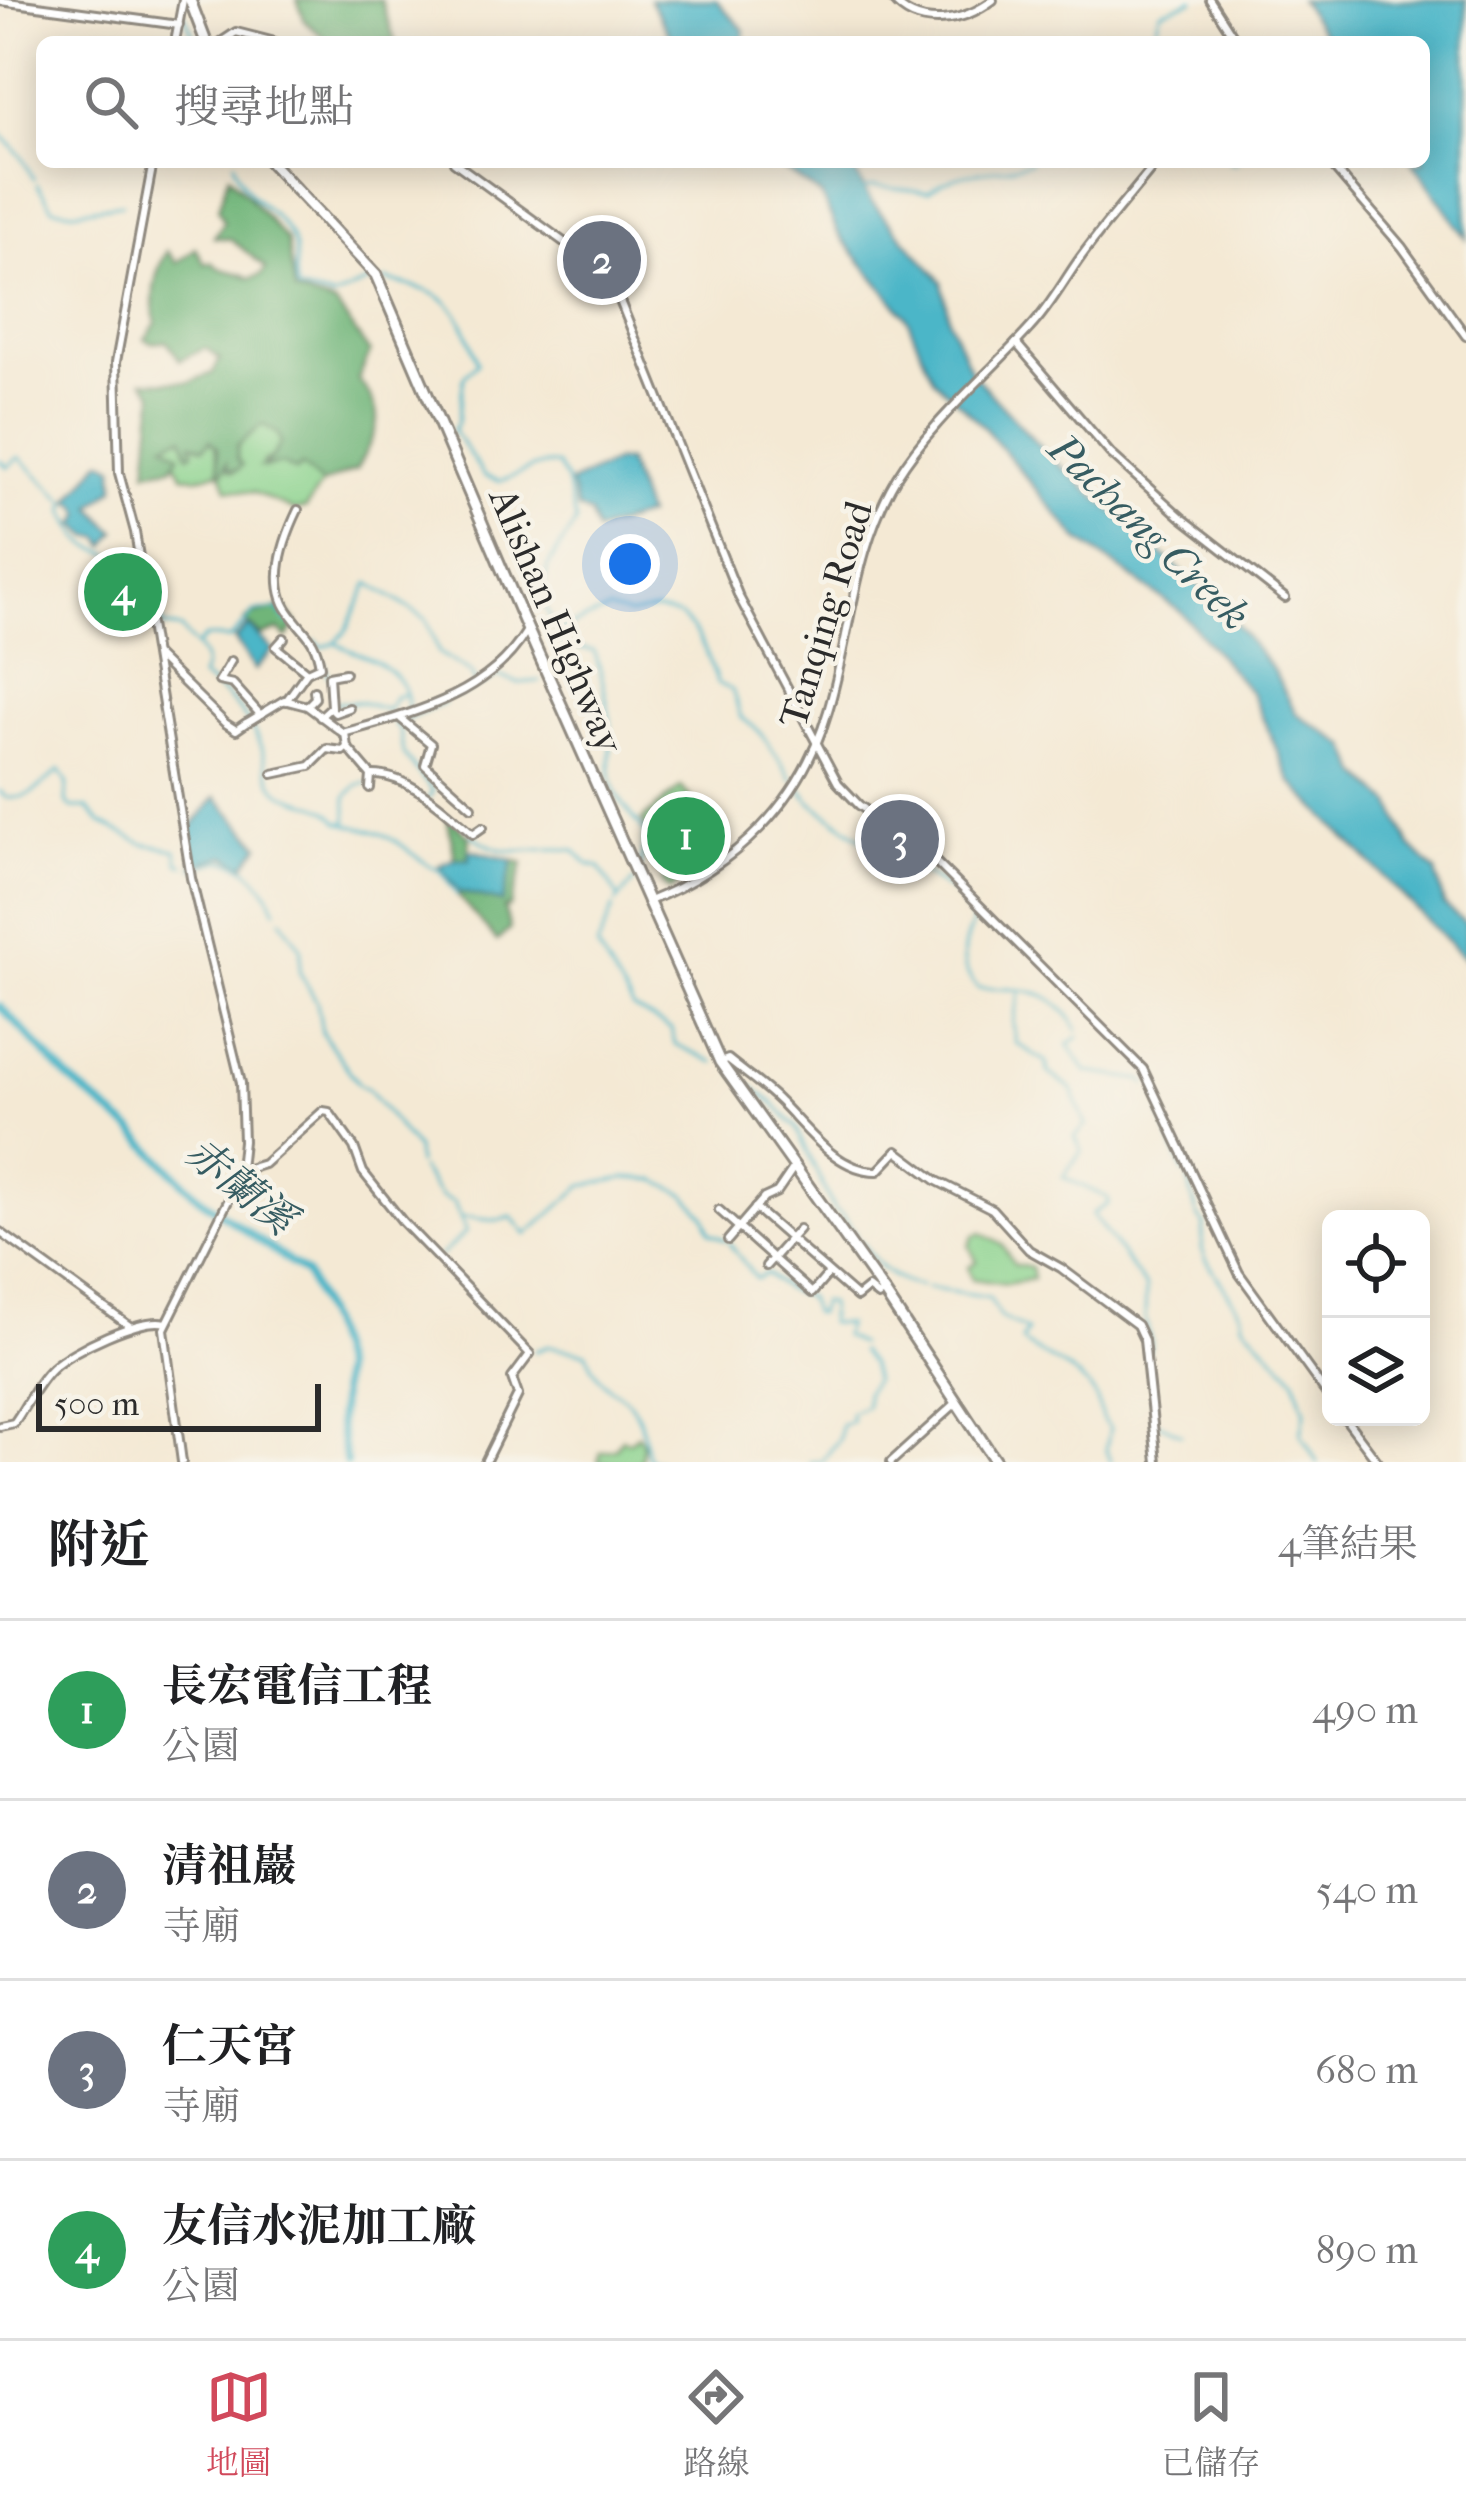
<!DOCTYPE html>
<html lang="zh-TW">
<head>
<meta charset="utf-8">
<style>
	:root { --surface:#fff; --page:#f2f2f2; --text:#202124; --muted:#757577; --line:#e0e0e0; --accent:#d1495b }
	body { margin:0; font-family:"IM FELL French Canon","Noto Serif TC",serif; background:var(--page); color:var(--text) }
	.controls { position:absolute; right:36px; bottom:36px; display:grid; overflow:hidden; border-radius:18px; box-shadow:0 6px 30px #0003 }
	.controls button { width:108px; height:108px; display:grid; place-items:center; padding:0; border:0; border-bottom:3px solid var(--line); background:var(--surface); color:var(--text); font:60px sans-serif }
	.scale { position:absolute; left:36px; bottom:30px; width:285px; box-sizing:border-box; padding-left:12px; border:6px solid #2b2b2b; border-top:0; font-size:33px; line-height:42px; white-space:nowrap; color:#2b2b2b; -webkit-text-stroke:9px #f7f3e8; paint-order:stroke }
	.you { position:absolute; left:630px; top:564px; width:42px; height:42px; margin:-30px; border:9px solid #fff; border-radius:50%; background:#1a73e8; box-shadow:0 0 0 18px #1a73e833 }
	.badge { display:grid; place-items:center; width:78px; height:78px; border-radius:50%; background:var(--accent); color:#fff; font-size:39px; font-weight:700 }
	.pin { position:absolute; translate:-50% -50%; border:6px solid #fff; box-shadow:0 3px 12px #0006 }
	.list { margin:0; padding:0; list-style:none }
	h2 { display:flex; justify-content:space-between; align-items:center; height:156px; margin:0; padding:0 48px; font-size:51px }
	h2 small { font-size:39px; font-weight:400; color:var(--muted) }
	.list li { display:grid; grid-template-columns:78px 1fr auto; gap:36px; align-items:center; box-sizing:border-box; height:180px; padding:0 48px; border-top:3px solid var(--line) }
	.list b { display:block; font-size:45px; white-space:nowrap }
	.list p { margin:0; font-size:39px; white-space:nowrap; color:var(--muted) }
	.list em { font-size:39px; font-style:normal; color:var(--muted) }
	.icon { flex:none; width:66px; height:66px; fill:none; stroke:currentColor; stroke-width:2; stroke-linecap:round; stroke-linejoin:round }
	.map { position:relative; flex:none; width:1466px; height:1462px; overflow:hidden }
	.search { position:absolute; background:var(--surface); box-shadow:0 6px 30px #0003; left:36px; right:36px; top:36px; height:132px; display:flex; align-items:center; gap:30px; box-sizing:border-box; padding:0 42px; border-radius:18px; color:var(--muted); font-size:45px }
	.sheet { height:876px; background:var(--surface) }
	nav { display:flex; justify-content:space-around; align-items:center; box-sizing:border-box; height:168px; border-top:3px solid var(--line); background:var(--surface); font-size:33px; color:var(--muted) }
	nav a { display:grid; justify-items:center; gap:6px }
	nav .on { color:var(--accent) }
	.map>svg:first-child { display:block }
	.green { fill:#8bd38e; stroke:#5b7f5c; stroke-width:3 }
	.forest { fill:#70b579; stroke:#4e7052; stroke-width:3 }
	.water { fill:#4bb6c8; stroke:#3b707a; stroke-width:3 }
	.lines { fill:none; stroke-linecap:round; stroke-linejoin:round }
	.stream { stroke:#4bb6c8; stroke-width:3 }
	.river { stroke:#4bb6c8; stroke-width:8 }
	.minor-casing { stroke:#908a80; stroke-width:12 }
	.major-casing { stroke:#908a80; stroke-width:15 }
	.minor { stroke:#fff; stroke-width:6 }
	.major { stroke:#fff; stroke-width:9 }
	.labels { text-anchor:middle; stroke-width:9; stroke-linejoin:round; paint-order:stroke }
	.street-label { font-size:39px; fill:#2b2b2b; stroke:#f7f3e8 }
	.water-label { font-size:42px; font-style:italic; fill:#365c62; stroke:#f7f3e8 }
</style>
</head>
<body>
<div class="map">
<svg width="1466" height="1462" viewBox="0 0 1466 1462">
	<rect width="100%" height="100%" fill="#f7f3e8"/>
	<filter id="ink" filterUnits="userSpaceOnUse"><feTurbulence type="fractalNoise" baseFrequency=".00833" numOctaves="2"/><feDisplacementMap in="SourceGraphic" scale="24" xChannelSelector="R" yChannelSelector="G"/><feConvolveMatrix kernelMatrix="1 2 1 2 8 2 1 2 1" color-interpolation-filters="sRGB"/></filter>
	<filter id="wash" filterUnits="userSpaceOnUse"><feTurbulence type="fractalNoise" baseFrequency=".004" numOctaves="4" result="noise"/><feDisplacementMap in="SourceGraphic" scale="48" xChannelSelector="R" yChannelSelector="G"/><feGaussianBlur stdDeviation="2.7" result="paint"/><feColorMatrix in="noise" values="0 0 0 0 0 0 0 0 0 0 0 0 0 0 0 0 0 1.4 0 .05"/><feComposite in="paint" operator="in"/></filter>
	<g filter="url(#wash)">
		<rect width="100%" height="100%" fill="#f4e9d4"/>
		<!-- green -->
		<g class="green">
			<polygon points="262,424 277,433 281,442 272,458 263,461 264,468 282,464 295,471 302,466 322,484 306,508 295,511 255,493 227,489 222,475 217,472 197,478 183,475 164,443 184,435 187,452 192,442 214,442 217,455 233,472 238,470 237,447"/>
			<polygon points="131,567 140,597 142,627 103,587"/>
			<polygon points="681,787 725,841 670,890 663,884 663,866 646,857 649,832 642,820"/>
			<polygon points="982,1233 1002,1245 1014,1264 1031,1268 1033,1279 1006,1284 972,1279 968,1267 977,1261 969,1246 974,1235"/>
			<polygon points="638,1435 643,1443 641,1462 598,1462 601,1452 615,1449 622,1438 629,1442"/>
		</g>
		<!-- forest -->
		<g class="forest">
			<polygon points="297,0 381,0 395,41 329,42 305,21"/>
			<path d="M229,175L287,241L295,292L336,305L370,353L358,379C389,418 377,428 357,469L322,484L302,466L295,471L282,464L261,466L272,458L281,442L277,433L262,424L237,446V459L242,465L238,470H229L227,463L223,472L219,470L217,447L210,440L204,448L192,443L194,452L189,455L183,436L165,443L180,454L172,467L147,471L154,393L144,381L189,382L213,373L220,359L206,348L180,360L167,341L151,343L145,339L156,323C150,299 154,273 167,251L177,263L196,248L205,264L211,262C222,273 237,270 250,278L261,275L266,268L231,239L214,237L224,222L218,208Z"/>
			<path d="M282,605L296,623L287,638L279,630L262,636L245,621C255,609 270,615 282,605Z"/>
			<polygon points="447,817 469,836 469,859 455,859"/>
			<polygon points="513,860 523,864 510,907 504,908 510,929 497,941 459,897 459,892 502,901"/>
		</g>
		<!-- water -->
		<g class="water">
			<polygon points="650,0 716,0 745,31 742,42 674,42"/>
			<polygon points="1300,0 1466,0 1466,238 1413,162 1424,162 1424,42 1329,42"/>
			<polygon points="773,162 850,163 871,201 942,282 949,320 971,372 1045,452 1222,607 1273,670 1296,713 1347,746 1359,773 1392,804 1410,846 1436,872 1444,905 1466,924 1466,960 1291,782 1252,694 1181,612 1078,539 983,426 933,378 906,316 839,235 821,195"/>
			<polygon points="102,460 114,466 115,488 92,507 116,532 106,546 100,537 89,536 76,525 82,514 77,505 69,502"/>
			<polygon points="617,461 627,462 646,515 596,532 590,514 578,509 570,483"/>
			<polygon points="248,626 273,650 255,670 235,640"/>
			<polygon points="216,797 260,845 245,865 226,856 194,865 189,830"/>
			<polygon points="469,850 513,860 502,902 459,892 439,866 455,859 469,859"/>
		</g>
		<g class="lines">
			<!-- stream -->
			<g class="stream">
				<polyline points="184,13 196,42"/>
				<polyline points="1153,42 1160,12 1194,0"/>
				<polyline points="0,133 21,156 34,179"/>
				<path d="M234,162C246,207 278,206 293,242C300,259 291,274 298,290L333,298L375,279"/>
				<polyline points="1230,162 1237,162"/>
				<polyline points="37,184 53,208 73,211 122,204"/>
				<path d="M865,188L875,186L928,192C956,169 995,173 1030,162"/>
				<path d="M385,280C450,293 458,302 478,363L464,376L458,422L453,430L484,476L500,481C520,476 534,462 557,465L566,480L576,522L548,566L541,597L563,646L594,651C599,661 610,713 611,727C613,747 607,764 613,785C620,805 634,816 645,833L639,873"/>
				<path d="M0,461L8,467L19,457L67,503L65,512C72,524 77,539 90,546C106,554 124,556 137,570"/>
				<path d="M147,580L161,597L162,626L181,629C192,646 213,655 201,677C229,695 252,719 263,753C267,765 268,779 276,788C291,805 322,798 339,822L348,821L346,797L357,785L366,783"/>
				<path d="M679,616C700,632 710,659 717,683L732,690L741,717L760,732L793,780"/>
				<polyline points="560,630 609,610 630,615 656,610 676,615"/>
				<polyline points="315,641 322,647 335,643 346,631 369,583 426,619 439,653 471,673 477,687 498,676 518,683 540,681"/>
				<path d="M335,643C367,659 411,668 407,713"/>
				<polyline points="198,644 205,637 230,639 255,612 278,609 287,621 296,626"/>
				<polyline points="321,658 329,676"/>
				<polyline points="458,696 477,687"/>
				<polyline points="333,703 360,702 388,710 395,697 405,694"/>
				<polyline points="403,721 394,724 400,731 403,754 433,791 429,798"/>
				<polyline points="404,721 444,703"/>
				<polyline points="799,787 811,802 894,862"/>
				<path d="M0,791L5,797C32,801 41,785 60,770L67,782L66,802L72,808H87L101,823L144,844L176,850L179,863L184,865"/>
				<path d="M342,823C355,827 369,829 382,834C406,843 417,862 441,871L457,895"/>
				<path d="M472,835C511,864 532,844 574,850L588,864L599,867L619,899"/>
				<path d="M898,864L927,875L957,895L973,922C961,947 958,968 978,988C1023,990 1054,985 1078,1030"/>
				<path d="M193,868C202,868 214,861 224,861C249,862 268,890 276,910"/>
				<polyline points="616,903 634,881"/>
				<polyline points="613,908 597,948 634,1009 671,1029 675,1044 714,1062"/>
				<polyline points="281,919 301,948 300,973 317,1002 322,1033 359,1084 368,1089 416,1149 417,1164"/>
				<polyline points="1020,993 1013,1023 1016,1043 1046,1062 1048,1072 1072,1090 1085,1123"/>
				<polyline points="1079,1037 1068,1044 1087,1072 1143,1080 1147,1084"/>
				<polyline points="734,1073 772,1102 796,1127 834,1210 843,1215 856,1236"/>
				<polyline points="1161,1115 1184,1174"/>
				<polyline points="1087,1125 1075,1137 1082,1151 1063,1177 1108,1198 1108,1204 1092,1214 1146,1288 1145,1318 1151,1344 1148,1353"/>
				<path d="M420,1169L441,1197L454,1203L460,1217C480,1217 492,1224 512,1217L527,1235L582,1186L625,1178L656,1180L686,1195L705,1217L710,1232L725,1240"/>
				<polyline points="1188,1180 1197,1215 1204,1224 1202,1249 1206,1259 1242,1314 1243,1323 1295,1378 1305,1412 1301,1434 1317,1462"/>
				<path d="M860,1240C876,1263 891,1282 920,1286"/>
				<polyline points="729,1243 756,1279 766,1273 785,1289 807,1297 812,1312 817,1314 821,1302 829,1303 829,1323 846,1324 843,1336 859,1344"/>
				<polyline points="441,1255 466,1232 460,1217"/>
				<path d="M927,1288L989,1298L1000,1317L1027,1331L1022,1341L1026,1345C1051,1361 1075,1369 1093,1392C1102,1405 1097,1418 1110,1428L1106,1450L1111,1462"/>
				<path d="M535,1351L549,1346L587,1353C601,1395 620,1385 636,1412C645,1427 644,1444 649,1459L660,1462"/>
				<polyline points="1156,1422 1181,1434"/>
				<polyline points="810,1462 822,1461 839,1439 841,1425 852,1421 850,1413 866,1406 866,1392 874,1380 870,1364 860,1351"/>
			</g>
			<!-- river -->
			<polyline class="river" points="0,1006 70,1080 133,1131 197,1196 306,1274 328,1324 341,1369 339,1426 346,1462"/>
		</g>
	</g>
	<g filter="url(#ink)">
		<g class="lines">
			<!-- minor casing -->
			<g class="minor-casing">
				<g id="minor">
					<path d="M893,0C919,31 964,22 993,0"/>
					<polyline points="1210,0 1237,42"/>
					<polyline points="0,1 179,25"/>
					<polyline points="175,42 183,0"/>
					<polyline points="221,42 236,32 275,42"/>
					<polyline points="153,162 116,362 119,473 135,532 191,878 241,1083 243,1141 239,1179 164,1329 182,1462"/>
					<polyline points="454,162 583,256 618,296 739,597 838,783 859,805 934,860 1143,1069 1239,1273 1331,1400"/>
					<polyline points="1329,162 1402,247 1466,336"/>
					<polyline points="1016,343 1110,453 1181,517 1285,598"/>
					<polyline points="284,638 276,647 307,672"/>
					<polyline points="156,655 225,723 236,730 246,723"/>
					<polyline points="231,661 219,681 233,684 258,712"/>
					<path d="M286,701L307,672L320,666C315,636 305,635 289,612C268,583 284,539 298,510"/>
					<polyline points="307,706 315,698 314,691"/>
					<polyline points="330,708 335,713 349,708"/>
					<polyline points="320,717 331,707 329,676 345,673"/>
					<polyline points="401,719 431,744 425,765 472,807"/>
					<path d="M248,722L284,700L307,706L343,733C409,714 487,697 526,632"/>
					<polyline points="345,733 347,747 371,775 370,788"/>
					<polyline points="273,774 310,766 327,749 343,751 347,747"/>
					<path d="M371,775C407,773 447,811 473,834L483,827"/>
					<path d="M647,902C735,867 801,803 828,711C852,632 853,550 897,477C932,420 986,377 1030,328C1049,308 1062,284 1078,261C1102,227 1131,195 1157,162"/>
					<path d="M720,1062L728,1059C745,1073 764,1086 779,1101C806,1127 836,1172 878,1171L897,1151L937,1181L992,1209L1029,1250L1061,1268L1137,1325L1144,1340L1157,1462"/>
					<polyline points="241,1171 264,1164 323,1111 329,1112 354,1147 363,1172 403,1222 530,1354 512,1378 518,1395 485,1462"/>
					<polyline points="755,1208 857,1297 868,1288 878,1296 884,1292"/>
					<polyline points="719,1210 812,1293 829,1273"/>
					<polyline points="0,1232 131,1327"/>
					<polyline points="728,1240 764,1198 777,1192 794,1167"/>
					<polyline points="766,1266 799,1229"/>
					<polyline points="1344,1417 1378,1462"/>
					<path d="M0,1426L14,1423C27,1405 36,1383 52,1368C71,1350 142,1316 166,1323"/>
					<polyline points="891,1462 956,1403"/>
				</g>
			</g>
			<!-- major casing -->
			<g class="major-casing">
				<g id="major">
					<polyline points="190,0 206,42"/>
					<polyline points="270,162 376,275 527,628 720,1062 884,1292 996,1462"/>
				</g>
			</g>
			<!-- minor -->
			<use href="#minor" class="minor"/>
			<!-- major -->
			<use href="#major" class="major"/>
		</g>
	</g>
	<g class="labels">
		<!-- street labels -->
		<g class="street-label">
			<text transform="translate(825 614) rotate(-73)" y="14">Tanqing Road</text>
			<text transform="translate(557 620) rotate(67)" y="14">Alishan Highway</text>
		</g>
		<!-- water labels -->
		<g class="water-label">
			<text transform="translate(1150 531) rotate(44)" y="15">Pachang Creek</text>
			<text transform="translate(241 1185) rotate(39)" y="15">赤蘭溪</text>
		</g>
	</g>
</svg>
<div class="controls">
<button><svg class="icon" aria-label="locate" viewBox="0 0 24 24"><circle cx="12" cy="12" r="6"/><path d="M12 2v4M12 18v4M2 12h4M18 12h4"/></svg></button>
<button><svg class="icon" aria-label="layers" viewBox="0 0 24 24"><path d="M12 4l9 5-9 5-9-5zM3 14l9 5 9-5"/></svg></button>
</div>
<div class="scale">500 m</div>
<div class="you"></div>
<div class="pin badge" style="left:686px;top:836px;background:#2e9e5b">1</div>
<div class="pin badge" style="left:602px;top:260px;background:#6b7280">2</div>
<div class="pin badge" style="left:900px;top:839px;background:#6b7280">3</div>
<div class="pin badge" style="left:123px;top:592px;background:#2e9e5b">4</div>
<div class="search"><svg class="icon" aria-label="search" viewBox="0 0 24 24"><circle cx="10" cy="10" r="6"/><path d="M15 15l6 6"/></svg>搜尋地點</div>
</div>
<section class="sheet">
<h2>附近<small>4筆結果</small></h2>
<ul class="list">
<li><span class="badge" style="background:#2e9e5b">1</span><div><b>長宏電信工程</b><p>公園</p></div><em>490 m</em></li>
<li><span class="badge" style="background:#6b7280">2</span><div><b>清祖巖</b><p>寺廟</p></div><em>540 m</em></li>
<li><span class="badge" style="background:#6b7280">3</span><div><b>仁天宮</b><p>寺廟</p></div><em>680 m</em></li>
<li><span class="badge" style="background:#2e9e5b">4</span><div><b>友信水泥加工廠</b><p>公園</p></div><em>890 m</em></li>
</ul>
</section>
<nav>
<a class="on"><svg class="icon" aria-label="map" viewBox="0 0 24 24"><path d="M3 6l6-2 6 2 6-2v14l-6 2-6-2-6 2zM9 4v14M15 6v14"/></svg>地圖</a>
<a><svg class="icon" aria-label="directions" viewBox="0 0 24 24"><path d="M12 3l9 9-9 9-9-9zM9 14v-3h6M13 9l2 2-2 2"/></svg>路線</a>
<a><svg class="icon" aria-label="saved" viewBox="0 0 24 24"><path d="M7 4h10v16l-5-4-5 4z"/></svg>已儲存</a>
</nav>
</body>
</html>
